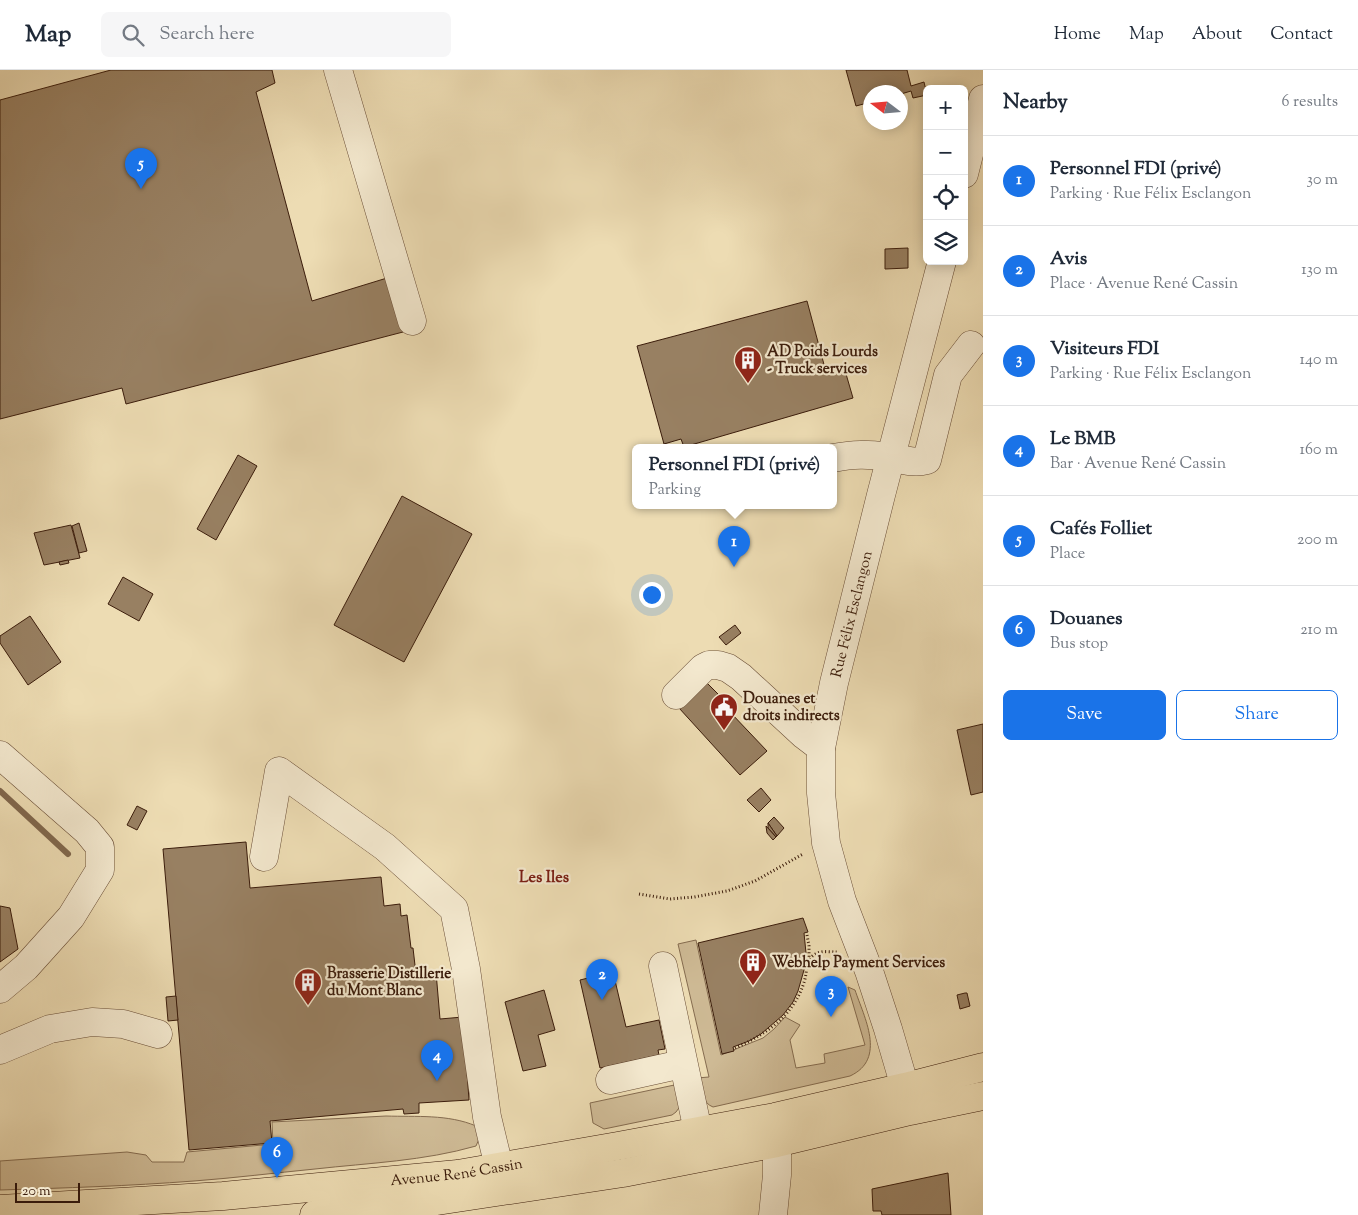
<!DOCTYPE html>
<html lang="en">
<head>
<meta charset="utf-8">
<style>
	:root { --surface:#fff; --page:#f6f6f7; --text:#1f2937; --muted:#747a83; --line:#e0e1e3; --accent:#1a73e8 }
	body { margin:0; font-family:"Sorts Mill Goudy",serif; background:var(--page); color:var(--text) }
	.controls { position:absolute; right:15px; top:15px; display:grid; overflow:hidden; border-radius:8px; box-shadow:0 2px 12px #0003 }
	.controls button { width:45px; height:45px; display:grid; place-items:center; padding:0; border:0; border-bottom:1px solid var(--line); background:var(--surface); color:var(--text); font:25px sans-serif }
	.compass { position:absolute; left:863px; top:15px; width:45px; height:45px; border-radius:50%; background:var(--surface); box-shadow:0 2px 12px #0003; rotate:286deg }
	.scale { position:absolute; left:15px; bottom:12px; width:65px; box-sizing:border-box; padding-left:5px; border:2px solid #3b1c0b; border-top:0; font-size:14px; line-height:18px; white-space:nowrap; color:#3b1c0b; -webkit-text-stroke:4px #f3e8ce; paint-order:stroke }
	.you { position:absolute; left:651px; top:524px; width:18px; height:18px; margin:-12px; border:4px solid #fff; border-radius:50%; background:#1a73e8; box-shadow:0 0 0 8px #1a73e833 }
	.badge { display:grid; place-items:center; width:32px; height:32px; border-radius:50%; background:var(--accent); color:#fff; font-size:16px; font-weight:700 }
	.pin { position:absolute; translate:-50% -41px; filter:drop-shadow(0 1px 2px #0008) }
	.pin::after { content:''; position:absolute; top:26px; width:18px; height:15px; background:inherit; clip-path:polygon(0 0,100% 0,50% 100%) }
	.popup { position:absolute; left:632px; top:374px; width:205px; height:65px; box-sizing:border-box; display:grid; place-content:center; border-radius:8px; background:var(--surface); filter:drop-shadow(0 1px 4px #0005); font-size:16px; white-space:nowrap; color:var(--muted) }
	.popup b { font-size:19px; color:var(--text) }
	.popup::after { content:''; position:absolute; left:50%; top:100%; margin-left:-10px; border:10px solid transparent; border-top-color:var(--surface) }
	.list { margin:0; padding:0; list-style:none }
	h2 { display:flex; justify-content:space-between; align-items:center; height:65px; margin:0; padding:0 20px; font-size:21px }
	h2 small { font-size:16px; font-weight:400; color:var(--muted) }
	.list li { display:grid; grid-template-columns:32px 1fr auto; gap:15px; align-items:center; box-sizing:border-box; height:90px; padding:0 20px; border-top:1px solid var(--line) }
	.list b { display:block; font-size:19px; white-space:nowrap }
	.list p { margin:0; font-size:16px; white-space:nowrap; color:var(--muted) }
	.list em { font-size:16px; font-style:normal; color:var(--muted) }
	.actions { display:flex; gap:10px; padding:15px 20px }
	.actions a { flex:1; padding:11px 0; border:1px solid var(--accent); border-radius:8px; text-align:center; font-size:18px; color:var(--accent) }
	.actions .main { background:var(--accent); color:#fff }
	.icon { flex:none; width:28px; height:28px; fill:none; stroke:currentColor; stroke-width:2; stroke-linecap:round; stroke-linejoin:round }
	.map { position:relative; flex:none; width:983px; height:1145px; overflow:hidden }
	header { display:flex; align-items:center; gap:30px; box-sizing:border-box; height:70px; padding:0 25px; background:var(--surface); border-bottom:1px solid var(--line) }
	header strong { font-size:24px }
	nav { display:flex; gap:28px; margin-inline-start:auto; font-size:18px }
	.search { width:350px; height:45px; background:var(--page); display:flex; align-items:center; gap:12px; box-sizing:border-box; padding:0 18px; border-radius:8px; color:var(--muted); font-size:19px }
	main { display:flex }
	aside { flex:1; background:var(--surface) }
	.map>svg:first-child { display:block }
	.green { fill:#cfbb96; stroke:#856c50 }
	.lines { fill:none; stroke-linecap:round; stroke-linejoin:round }
	.stream { stroke:#81684e; stroke-width:6 }
	.building { fill:#988062; stroke:#3b1c0b }
	.minor-casing { stroke:#684c35; stroke-width:29 }
	.major-casing { stroke:#3b1c0b; stroke-width:29 }
	.path { stroke:#3b1c0b; stroke-width:3; stroke-dasharray:1 2.5; stroke-linecap:butt }
	.minor { stroke:#f3e8ce; stroke-width:28 }
	.major { stroke:#eddcb3; stroke-width:28 }
	.labels { text-anchor:middle; stroke-width:4.5; stroke-linejoin:round; paint-order:stroke }
	.poi-label { font-size:15px; font-weight:bold; fill:#3b1c0b; stroke:#f3e8ce; text-anchor:start }
	.street-label { font-size:15px; fill:#3b1c0b; stroke:#f3e8ce }
	.neighbourhood-label { font-size:16px; font-weight:bold; fill:#7a1f14; stroke:#f3e8ce }
</style>
</head>
<body>
<header>
<strong>Map</strong>
<div class="search"><svg class="icon" aria-label="search" viewBox="0 0 24 24"><circle cx="10" cy="10" r="6"/><path d="M15 15l6 6"/></svg>Search here</div>
<nav><a>Home</a><a>Map</a><a>About</a><a>Contact</a></nav>
</header>
<main>
<div class="map">
<svg width="983" height="1145" viewBox="0 0 983 1145">
	<rect width="100%" height="100%" fill="#eddcb3"/>
	<filter id="stains"><feTurbulence type="fractalNoise" baseFrequency=".004" numOctaves="4"/><feColorMatrix values="0 0 0 0 .2 0 0 0 0 .09 0 0 0 0 .02 0 0 0 .5 -.17"/></filter>
	<radialGradient id="worn" r=".72"><stop offset=".6" stop-color="#630" stop-opacity="0"/><stop offset="1" stop-color="#630" stop-opacity=".3"/></radialGradient>
	<!-- green -->
	<g class="green">
		<path d="M696,870L721,985L763,968L774,959L785,947L800,955L790,970L796,998L825,993L824,984L865,975L848,917L855,920C864,947 887,989 850,1006L713,1037C702,1033 701,1019 697,1008L709,1007L678,874Z"/>
		<polygon points="679,1014 681,1035 676,1042 672,1045 604,1059 593,1053 590,1033"/>
		<path d="M386,1046C416,1047 448,1044 476,1056L479,1069L476,1076C424,1091 369,1093 315,1099C274,1103 234,1108 194,1111C129,1116 65,1118 0,1120V1091L127,1082L146,1085L152,1092H184L187,1082L273,1074L272,1052Z"/>
	</g>
	<g class="lines">
		<!-- stream -->
		<polyline class="stream" points="0,721 68,784"/>
	</g>
	<!-- building -->
	<g class="building">
		<polygon points="111,0 272,0 275,13 256,22 312,231 387,208 403,262 126,334 122,318 0,349 0,30"/>
		<polygon points="846,0 907,0 911,16 924,12 927,25 913,28 911,21 901,24 901,22 871,22 871,32 856,36"/>
		<polygon points="908,178 908,198 885,199 885,179"/>
		<polygon points="807,231 826,302 844,297 853,328 684,377 681,369 664,374 637,276"/>
		<polygon points="238,385 257,396 216,470 197,459"/>
		<polygon points="402,426 472,464 404,592 334,555"/>
		<polygon points="79,453 87,481 79,483 72,456"/>
		<polygon points="71,455 80,488 44,495 34,463"/>
		<polygon points="68,490 69,493 60,495 59,492"/>
		<polygon points="123,507 153,524 139,551 108,534"/>
		<polygon points="30,546 61,592 28,615 0,573 0,566"/>
		<polygon points="735,555 741,563 726,575 719,567"/>
		<polygon points="706,612 733,639 730,642 767,681 740,705 679,638"/>
		<polygon points="983,654 983,722 971,725 957,660"/>
		<polygon points="761,718 771,730 759,742 747,730"/>
		<polygon points="137,736 147,741 137,760 127,755"/>
		<polygon points="774,747 784,758 777,766 768,753"/>
		<polygon points="768,753 777,766 776,767 768,758"/>
		<polygon points="766,756 776,767 773,770 767,763"/>
		<polygon points="246,772 250,818 381,807 384,836 400,834 401,846 407,845 411,878 413,878 416,904 436,902 440,949 463,947 469,1030 419,1033 419,1043 404,1044 403,1039 270,1051 272,1073 189,1080 163,779"/>
		<polygon points="0,836 10,838 18,879 0,892"/>
		<polygon points="803,848 808,862 804,863 806,883 804,900 798,921 793,932 783,945 761,964 749,971 733,977 734,981 722,984 698,873"/>
		<polygon points="613,902 626,957 659,950 665,979 658,980 659,985 600,998 580,910"/>
		<polygon points="544,920 555,960 538,965 546,996 523,1001 505,932"/>
		<polygon points="965,923 967,923 970,936 960,939 957,925"/>
		<polygon points="176,926 178,950 168,951 166,927"/>
		<polygon points="948,1103 951,1145 882,1145 881,1141 873,1141 872,1119"/>
	</g>
	<g class="lines">
		<!-- minor casing -->
		<g class="minor-casing">
			<g id="minor">
				<polyline points="338,0 412,251"/>
				<polyline points="964,104 983,29"/>
				<path d="M833,388C854,384 867,384 888,387C903,389 913,394 927,390L948,305L971,275"/>
				<polyline points="676,625 703,598 709,595 718,595 728,598 741,607 804,665 821,678"/>
				<polyline points="0,685 87,761 100,777 100,800 71,847 26,897 0,919"/>
				<polyline points="264,787 279,701 385,777 454,839 466,899 487,1047 499,1097 502,1120"/>
				<polyline points="663,896 698,1061"/>
				<polyline points="0,980 50,959 92,952 123,954 158,964"/>
				<polyline points="610,1010 673,996 684,999"/>
				<path id="s1" d="M910,1039L905,1017L888,959L869,901L842,831L826,773L821,723V678L834,613L881,425L942,191"/>
				<polyline points="773,1145 777,1105 777,1073 775,1051"/>
			</g>
		</g>
		<!-- major casing -->
		<g class="major-casing">
			<g id="major">
				<path id="s2" d="M0,1139L223,1126L458,1104L618,1076L775,1047L905,1017L983,997"/>
				<polyline points="314,1145 423,1133 623,1103 777,1073 910,1041 983,1026"/>
			</g>
		</g>
		<!-- path -->
		<g class="path">
			<polyline points="639,824 670,829 694,827 727,821 755,811 803,784"/>
			<polyline points="807,865 809,876 809,890"/>
			<path d="M735,978C767,964 795,945 805,909C807,901 806,890 814,885C820,880 830,882 837,882"/>
		</g>
		<!-- minor -->
		<use href="#minor" class="minor"/>
		<!-- major -->
		<use href="#major" class="major"/>
	</g>
	<!-- icons -->
	<defs>
		<g id="building-pin" transform="scale(1.4375)"><path d="M0 17L-7.5 6A9.5 9.5 0 1 1 7.5 6Z" fill="#8f2418" stroke="#f3e8ce"/><path d="M-4-6H4V6H1V3H-1V6H-4ZM-2.5-4.3h1.7v1.8h-1.7ZM.8-4.3h1.7v1.8H.8ZM-2.5-1h1.7V.8h-1.7ZM.8-1h1.7V.8H.8Z" fill="#fff"/></g>
		<g id="civic-pin" transform="scale(1.4375)"><path d="M0 17L-7.5 6A9.5 9.5 0 1 1 7.5 6Z" fill="#8f2418" stroke="#f3e8ce"/><path d="M-.6-6.5H3V-4.5H.6V-3L4-1V1h2V6H-6V1h2V-1L-.6-3ZM-1.2 2.5V6h2.4V2.5Z" fill="#fff"/></g>
	</defs>
	<g fill-rule="evenodd">
		<use href="#building-pin" x="748" y="290"/>
		<use href="#civic-pin" x="724" y="637"/>
		<use href="#building-pin" x="753" y="892"/>
		<use href="#building-pin" x="308" y="912"/>
	</g>
	<g class="labels">
		<!-- poi labels -->
		<g class="poi-label">
			<text x="767" y="286">AD Poids Lourds<tspan x="767" dy="17">- Truck services</tspan></text>
			<text x="743" y="633">Douanes et<tspan x="743" dy="17">droits indirects</tspan></text>
			<text x="772" y="897">Webhelp Payment Services</text>
			<text x="327" y="908">Brasserie Distillerie<tspan x="327" dy="17">du Mont Blanc</tspan></text>
		</g>
		<!-- street labels -->
		<g class="street-label">
			<text dy="5" stroke="none"><textPath href="#s1" startOffset="512">Rue Félix Esclangon</textPath></text>
			<text dy="5" stroke="none"><textPath href="#s2" startOffset="458">Avenue René Cassin</textPath></text>
		</g>
		<!-- neighbourhood labels -->
		<g class="neighbourhood-label">
			<text x="544" y="812">Les Iles</text>
		</g>
	</g>
	<rect width="100%" height="100%" filter="url(#stains)"/>
	<rect width="100%" height="100%" fill="url(#worn)"/>
</svg>
<div class="controls">
<button>+</button>
<button>−</button>
<button><svg class="icon" aria-label="locate" viewBox="0 0 24 24"><circle cx="12" cy="12" r="6"/><path d="M12 2v4M12 18v4M2 12h4M18 12h4"/></svg></button>
<button><svg class="icon" aria-label="layers" viewBox="0 0 24 24"><path d="M12 4l9 5-9 5-9-5zM3 14l9 5 9-5"/></svg></button>
</div>
<svg class="compass" viewBox="-18 -18 36 36"><path d="M0-13l5 13h-10z" fill="#e53935"/><path d="M0 13l5-13h-10z" fill="#747a83"/></svg>
<div class="scale">20 m</div>
<div class="you"></div>
<div class="pin badge" style="left:734px;top:497px">1</div>
<div class="popup"><b>Personnel FDI (privé)</b>Parking</div>
<div class="pin badge" style="left:602px;top:930px">2</div>
<div class="pin badge" style="left:831px;top:947px">3</div>
<div class="pin badge" style="left:437px;top:1011px">4</div>
<div class="pin badge" style="left:141px;top:119px">5</div>
<div class="pin badge" style="left:277px;top:1108px">6</div>
</div>
<aside>
<h2>Nearby<small>6 results</small></h2>
<ul class="list">
<li><span class="badge">1</span><div><b>Personnel FDI (privé)</b><p>Parking · Rue Félix Esclangon</p></div><em>30 m</em></li>
<li><span class="badge">2</span><div><b>Avis</b><p>Place · Avenue René Cassin</p></div><em>130 m</em></li>
<li><span class="badge">3</span><div><b>Visiteurs FDI</b><p>Parking · Rue Félix Esclangon</p></div><em>140 m</em></li>
<li><span class="badge">4</span><div><b>Le BMB</b><p>Bar · Avenue René Cassin</p></div><em>160 m</em></li>
<li><span class="badge">5</span><div><b>Cafés Folliet</b><p>Place</p></div><em>200 m</em></li>
<li><span class="badge">6</span><div><b>Douanes</b><p>Bus stop</p></div><em>210 m</em></li>
</ul>
<div class="actions"><a class="main">Save</a><a>Share</a></div>
</aside>
</main>
</body>
</html>
